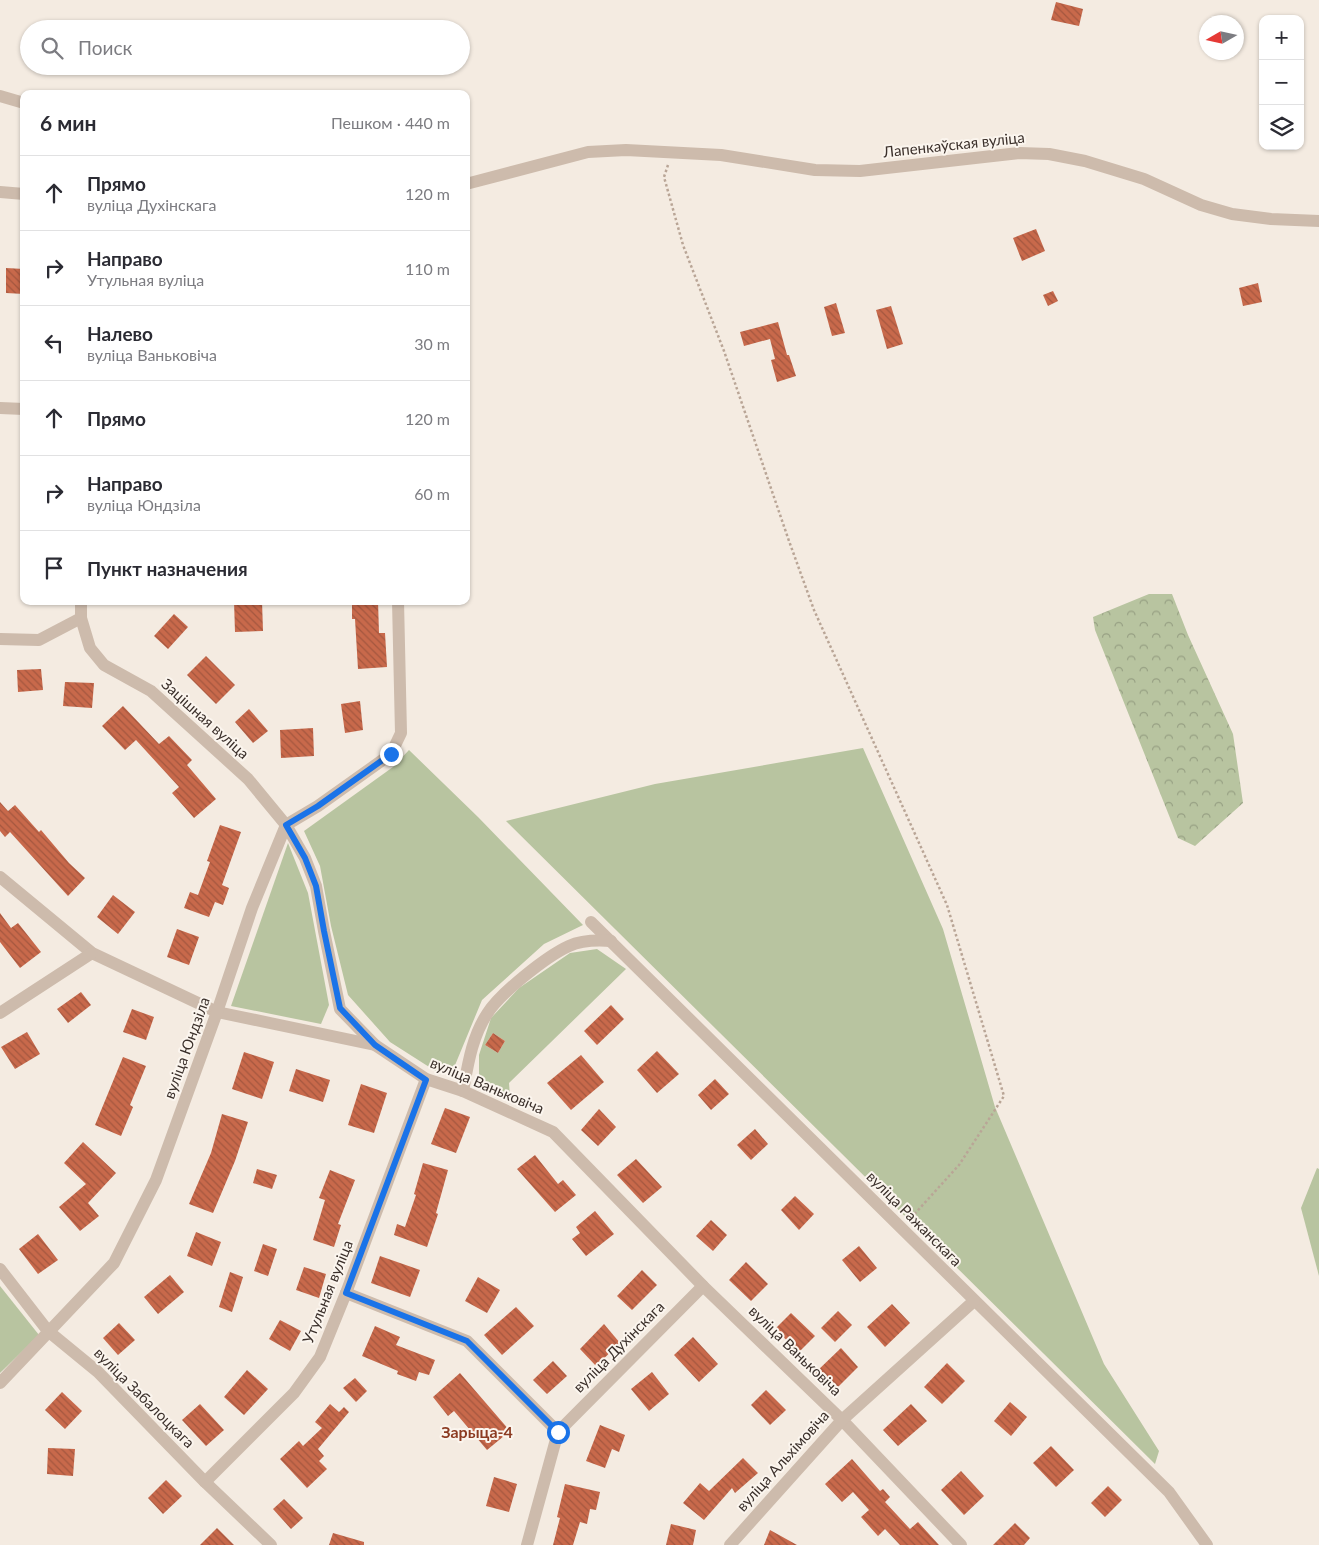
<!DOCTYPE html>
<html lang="ru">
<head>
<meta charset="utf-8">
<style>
	:root { --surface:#fff; --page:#f2f2f3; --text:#2b2b33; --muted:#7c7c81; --line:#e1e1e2 }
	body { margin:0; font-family:Lato,sans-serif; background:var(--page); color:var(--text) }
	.controls { position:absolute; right:15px; top:15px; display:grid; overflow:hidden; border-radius:10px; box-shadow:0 1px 4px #0004 }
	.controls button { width:45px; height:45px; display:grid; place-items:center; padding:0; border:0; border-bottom:1px solid var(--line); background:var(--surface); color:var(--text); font:25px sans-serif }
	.compass { position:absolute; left:1199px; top:15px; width:45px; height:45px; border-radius:50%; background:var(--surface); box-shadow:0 1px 4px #0004; rotate:261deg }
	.stop { position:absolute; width:15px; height:15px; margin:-11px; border:4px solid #1a73e8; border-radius:50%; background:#fff }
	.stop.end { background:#1a73e8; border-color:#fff; box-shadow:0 1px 5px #0008 }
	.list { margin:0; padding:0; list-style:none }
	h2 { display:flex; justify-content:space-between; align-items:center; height:65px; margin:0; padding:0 20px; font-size:21px }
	h2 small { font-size:16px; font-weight:400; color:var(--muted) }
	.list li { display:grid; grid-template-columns:32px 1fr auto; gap:15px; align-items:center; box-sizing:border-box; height:75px; padding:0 20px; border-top:1px solid var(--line) }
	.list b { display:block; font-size:19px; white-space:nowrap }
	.list p { margin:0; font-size:16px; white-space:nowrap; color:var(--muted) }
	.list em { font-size:16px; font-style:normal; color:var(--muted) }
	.icon { flex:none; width:28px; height:28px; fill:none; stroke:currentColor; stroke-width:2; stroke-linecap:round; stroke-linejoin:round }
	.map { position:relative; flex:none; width:1319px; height:1545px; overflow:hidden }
	.search { position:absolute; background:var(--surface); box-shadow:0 1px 4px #0004; left:20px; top:20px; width:450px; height:55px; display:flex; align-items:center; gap:12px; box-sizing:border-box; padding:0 18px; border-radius:28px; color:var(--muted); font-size:19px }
	.panel { position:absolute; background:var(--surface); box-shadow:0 1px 4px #0004; left:20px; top:90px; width:450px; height:515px; border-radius:10px }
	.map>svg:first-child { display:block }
	.grass { fill:#b8c4a0; fill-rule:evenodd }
	.forest { fill:url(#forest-crowns) }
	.building { fill:url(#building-back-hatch) }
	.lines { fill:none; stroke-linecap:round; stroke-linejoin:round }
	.path { stroke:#b9a596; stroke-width:2.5; stroke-dasharray:2.5 2.5; stroke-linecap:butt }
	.minor { stroke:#cdbbac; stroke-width:12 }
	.route { stroke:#1a73e8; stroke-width:6 }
	.labels { text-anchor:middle; stroke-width:4; stroke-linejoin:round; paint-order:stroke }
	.street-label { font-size:15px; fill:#3b302b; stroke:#fbf5ee }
	.neighbourhood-label { font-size:16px; font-weight:bold; fill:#8c3b22; stroke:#fbf5ee }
</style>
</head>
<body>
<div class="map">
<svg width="1319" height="1545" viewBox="0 0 1319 1545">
	<defs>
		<pattern id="forest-crowns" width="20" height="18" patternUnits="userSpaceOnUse" patternTransform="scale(1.25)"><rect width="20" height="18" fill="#b8c4a0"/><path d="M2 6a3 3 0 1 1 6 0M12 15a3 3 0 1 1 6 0" fill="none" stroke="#97a083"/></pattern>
		<pattern id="building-back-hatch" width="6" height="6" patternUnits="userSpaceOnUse" patternTransform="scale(1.25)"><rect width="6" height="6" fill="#c8694b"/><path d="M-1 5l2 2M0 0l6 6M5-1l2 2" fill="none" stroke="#a4573f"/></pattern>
	</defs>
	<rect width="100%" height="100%" fill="#f4ebe1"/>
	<!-- grass -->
	<g class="grass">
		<polygon points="863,748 943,929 995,1107 1104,1364 1159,1451 1155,1464 506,821 655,784"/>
		<polygon points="409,750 478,817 583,925 544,944 482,1000 453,1070 437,1072 390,1042 348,995 331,926 320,866 304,831 393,767"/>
		<polygon points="288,843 308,893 329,1005 321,1024 231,1006"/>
		<path d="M597,949L626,969L509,1083L510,1097L491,1090L479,1079V1055L491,1018L519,988L570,953ZM493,1033L505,1041L498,1053L485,1045Z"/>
		<polygon points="1317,1168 1319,1169 1319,1276 1301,1208"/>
		<polygon points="0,1286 39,1335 0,1373"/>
	</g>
	<!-- forest -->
	<polygon class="forest" points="1149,594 1172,594 1188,635 1233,734 1243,803 1195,846 1178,838 1095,630 1093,617"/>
	<!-- building -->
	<g class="building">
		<polygon points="1056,2 1083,9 1079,26 1051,20"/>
		<polygon points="1036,229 1045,251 1022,261 1013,238"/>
		<polygon points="6,268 24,269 24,294 6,293"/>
		<polygon points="1258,283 1262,302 1243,306 1239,288"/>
		<polygon points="1053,291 1058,301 1048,306 1043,295"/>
		<polygon points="836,303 845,333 832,336 824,307"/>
		<polygon points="891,306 903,344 887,349 876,310"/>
		<polygon points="778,322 787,355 789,355 796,376 777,382 771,360 775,359 770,339 744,346 740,332"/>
		<polygon points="234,601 262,601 263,631 235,632"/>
		<polygon points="352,601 378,601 379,633 385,633 387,667 358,669 355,619 352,619"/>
		<polygon points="174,614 188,627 168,649 154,636"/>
		<polygon points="206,656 235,685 216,704 187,675"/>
		<polygon points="41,669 43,690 18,692 17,670"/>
		<polygon points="65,682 94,683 92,708 63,706"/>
		<polygon points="360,701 363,730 345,733 341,704"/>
		<polygon points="123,706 159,744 169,736 192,760 187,765 216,799 194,818 172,793 179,787 136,740 125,750 102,726"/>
		<polygon points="249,709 268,731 253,743 235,722"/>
		<polygon points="313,728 314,756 281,758 280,730"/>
		<polygon points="0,802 8,811 15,805 39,832 41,830 69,863 85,878 68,896 10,832 5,837 0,831"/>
		<polygon points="220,825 241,832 222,885 229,888 223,905 215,902 209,917 184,908 190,892 198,895 210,862 207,861"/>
		<polygon points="113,895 135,912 118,934 97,917"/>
		<polygon points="0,913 11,928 18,923 41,952 20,968 0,942"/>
		<polygon points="177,929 199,937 189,965 167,957"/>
		<polygon points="81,992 91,1005 68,1023 57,1009"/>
		<polygon points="611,1005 624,1019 597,1045 584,1031"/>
		<polygon points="132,1009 154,1017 146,1040 123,1032"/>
		<polygon points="27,1032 40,1054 15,1069 1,1047"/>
		<polygon points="493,1033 505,1041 498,1053 485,1045"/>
		<polygon points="657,1051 679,1074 657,1093 637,1070"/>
		<polygon points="244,1052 274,1062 262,1099 232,1089"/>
		<polygon points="581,1055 604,1082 571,1110 547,1083"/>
		<polygon points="123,1057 146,1066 130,1105 133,1107 121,1136 95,1125"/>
		<polygon points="296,1069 330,1080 323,1102 289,1091"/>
		<polygon points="715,1079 729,1094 711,1110 698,1095"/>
		<polygon points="361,1084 387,1093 374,1133 348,1125"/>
		<polygon points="445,1108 470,1117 456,1153 431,1144"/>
		<polygon points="599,1109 616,1127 598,1146 581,1130"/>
		<polygon points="222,1114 248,1122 235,1161 213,1213 189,1204 211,1153"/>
		<polygon points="755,1129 768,1144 751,1160 737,1145"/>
		<polygon points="83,1142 116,1173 88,1203 99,1216 80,1231 59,1207 86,1184 64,1163"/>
		<polygon points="535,1155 558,1184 563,1180 576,1195 555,1212 517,1169"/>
		<polygon points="636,1159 662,1187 643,1203 617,1175"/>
		<polygon points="423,1163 448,1170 436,1213 438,1214 427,1247 394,1235 397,1224 405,1227 416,1195 414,1194"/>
		<polygon points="257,1169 277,1175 272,1189 253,1183"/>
		<polygon points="330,1170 355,1180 338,1224 341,1225 334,1247 313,1240 325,1200 319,1198"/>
		<polygon points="795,1196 814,1214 799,1230 781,1210"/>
		<polygon points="595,1211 614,1234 586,1256 572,1239 580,1233 576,1227"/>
		<polygon points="711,1220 727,1235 713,1251 696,1236"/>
		<polygon points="196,1232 221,1242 212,1266 187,1256"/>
		<polygon points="38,1234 58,1260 38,1274 19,1249"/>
		<polygon points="263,1244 277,1249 268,1276 254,1271"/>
		<polygon points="859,1246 877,1268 860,1282 842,1260"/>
		<polygon points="380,1256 420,1270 410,1297 371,1283"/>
		<polygon points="746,1262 768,1284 751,1301 729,1280"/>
		<polygon points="304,1267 326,1274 319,1298 296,1290"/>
		<polygon points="642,1270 657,1285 632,1310 617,1296"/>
		<polygon points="230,1272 243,1277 232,1312 219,1307"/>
		<polygon points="170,1275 184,1292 158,1314 144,1297"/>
		<polygon points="478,1277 500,1290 487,1313 465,1301"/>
		<polygon points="892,1304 910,1323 885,1347 867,1327"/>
		<polygon points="516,1307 534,1326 502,1355 484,1335"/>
		<polygon points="838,1311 852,1325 835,1342 821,1328"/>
		<polygon points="791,1313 815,1336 799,1352 775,1329"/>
		<polygon points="280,1320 301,1331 290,1351 269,1339"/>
		<polygon points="119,1323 135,1340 118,1355 103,1338"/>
		<polygon points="604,1324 620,1343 596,1366 580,1349"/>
		<polygon points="375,1326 400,1337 396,1345 435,1360 429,1375 419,1372 416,1381 397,1374 398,1371 362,1356"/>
		<polygon points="693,1337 718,1364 699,1382 674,1355"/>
		<polygon points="841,1348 858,1367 833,1392 815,1373"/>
		<polygon points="553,1361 567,1376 547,1394 533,1380"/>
		<polygon points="947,1363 965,1381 942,1404 924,1387"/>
		<polygon points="247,1370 268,1389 244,1415 224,1397"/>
		<polygon points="652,1372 669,1394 649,1411 631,1389"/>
		<polygon points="460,1373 510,1431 487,1450 454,1411 448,1416 433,1397"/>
		<polygon points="355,1378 367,1391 356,1402 343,1388"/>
		<polygon points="766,1390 786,1410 770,1425 751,1405"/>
		<polygon points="62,1392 82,1411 65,1429 45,1410"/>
		<polygon points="1010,1402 1027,1417 1011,1436 994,1421"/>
		<polygon points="200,1404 224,1430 206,1446 182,1420"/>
		<polygon points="330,1404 339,1412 344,1407 349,1412 318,1449 324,1456 319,1461 327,1469 307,1488 280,1459 299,1441 303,1446 322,1428 315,1422"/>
		<polygon points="911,1404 927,1421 898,1446 883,1430"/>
		<polygon points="600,1425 625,1435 619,1452 612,1449 605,1468 586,1461"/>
		<polygon points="1051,1446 1074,1470 1056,1487 1033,1463"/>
		<polygon points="48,1448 75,1449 73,1476 47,1474"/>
		<polygon points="743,1458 758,1473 735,1493 732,1488 704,1520 683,1503 700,1483 709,1491"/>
		<polygon points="852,1459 880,1491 883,1489 890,1497 885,1502 910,1529 918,1522 939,1545 900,1545 885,1529 878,1536 861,1517 869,1510 853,1492 842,1502 825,1484"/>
		<polygon points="961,1471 984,1496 964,1515 941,1490"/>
		<polygon points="494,1477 517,1484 509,1512 486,1506"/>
		<polygon points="166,1480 182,1496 163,1514 148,1498"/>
		<polygon points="565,1484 600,1492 596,1510 590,1509 587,1524 580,1522 573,1545 553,1545 560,1518 557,1517"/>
		<polygon points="1108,1486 1122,1500 1105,1517 1091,1503"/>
		<polygon points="284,1499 303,1518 291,1529 273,1509"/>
		<polygon points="1015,1523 1030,1538 1024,1545 993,1545"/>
		<polygon points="671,1524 696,1530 693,1545 666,1545"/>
		<polygon points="217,1528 234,1545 200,1545"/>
		<polygon points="770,1530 797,1545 764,1545"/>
		<polygon points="333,1533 364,1542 364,1545 329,1545"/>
	</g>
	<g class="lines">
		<!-- path -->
		<polyline class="path" points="668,165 664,177 683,245 724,351 789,541 814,610 947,905 1004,1096 959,1165 910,1219"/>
		<!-- minor -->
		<g class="minor">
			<polyline points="0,96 24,103"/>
			<polyline points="466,184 588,152 626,150 721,155 815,170 860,171 1019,153 1049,154 1085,161 1144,179 1201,205 1232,214 1271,219 1319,221"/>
			<polyline points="0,192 24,194"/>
			<polyline points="0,408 24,409"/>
			<polyline points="81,601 81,618 90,648 104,665 151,691 248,779 286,825 305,858 316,886 324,931 340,1009 375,1045"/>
			<polyline points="0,639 39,640 81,618"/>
			<polyline points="0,877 92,953 217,1012 375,1045 426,1079 463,1091 553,1132 703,1286 842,1420 961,1545"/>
			<polyline points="591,922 1169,1492 1207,1545"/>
			<polyline points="0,1013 92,953"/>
			<path d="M463,1091C468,1064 472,1037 487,1014C500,993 547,956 569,946C582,940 597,940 611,941"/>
			<polyline points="0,1269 48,1331 98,1372 205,1482 271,1545"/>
			<polyline points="346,1293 467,1341 558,1432"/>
			<polyline points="0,1383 114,1263 156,1180 217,1012 252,908 286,825 318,806 391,754 401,733 398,601"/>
			<polyline points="205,1482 294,1393 320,1357 346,1293 426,1079"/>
			<polyline points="527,1545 558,1432 703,1286"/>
			<polyline points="730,1545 842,1420 974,1301"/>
		</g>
	</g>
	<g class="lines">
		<!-- route -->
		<polyline class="route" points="391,754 318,806 286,825 305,858 316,886 324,931 340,1008 375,1045 426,1080 346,1293 467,1341 558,1432"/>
	</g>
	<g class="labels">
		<!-- street labels -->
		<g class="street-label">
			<text transform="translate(954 145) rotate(-6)" y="5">Лапенкаўская вуліца</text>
			<text transform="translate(205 719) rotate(42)" y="5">Зацішная вуліца</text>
			<text transform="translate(187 1048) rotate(-70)" y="5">вуліца Юндзіла</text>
			<text transform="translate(487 1086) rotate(23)" y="5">вуліца Ваньковіча</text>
			<text transform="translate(914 1219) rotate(45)" y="5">вуліца Ражанскага</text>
			<text transform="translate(328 1292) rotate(-68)" y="5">Утульная вуліца</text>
			<text transform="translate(619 1347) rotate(-45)" y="5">вуліца Духінскага</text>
			<text transform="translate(795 1351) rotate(44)" y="5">вуліца Ваньковіча</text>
			<text transform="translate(144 1398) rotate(45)" y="5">вуліца Забалоцкага</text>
			<text transform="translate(783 1461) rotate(-48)" y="5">вуліца Альхімовіча</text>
		</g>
		<!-- neighbourhood labels -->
		<g class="neighbourhood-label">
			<text x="477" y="1438">Зарыца-4</text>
		</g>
	</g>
</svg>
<div class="controls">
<button>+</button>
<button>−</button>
<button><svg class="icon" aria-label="layers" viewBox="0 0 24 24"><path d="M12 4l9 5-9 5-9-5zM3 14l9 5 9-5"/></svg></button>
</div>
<svg class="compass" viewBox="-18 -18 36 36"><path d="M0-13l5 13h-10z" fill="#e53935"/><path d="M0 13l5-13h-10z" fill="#7c7c81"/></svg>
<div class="stop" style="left:558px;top:1432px"></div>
<div class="stop end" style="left:391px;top:754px"></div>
<div class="search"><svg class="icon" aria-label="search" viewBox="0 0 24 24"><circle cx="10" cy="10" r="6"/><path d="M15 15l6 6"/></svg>Поиск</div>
<section class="panel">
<h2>6 мин<small>Пешком · 440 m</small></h2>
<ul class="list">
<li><svg class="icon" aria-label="ahead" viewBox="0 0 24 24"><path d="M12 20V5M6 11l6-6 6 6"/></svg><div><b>Прямо</b><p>вуліца Духінскага</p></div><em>120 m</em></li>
<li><svg class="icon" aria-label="right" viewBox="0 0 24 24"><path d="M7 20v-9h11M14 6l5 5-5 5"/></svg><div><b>Направо</b><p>Утульная вуліца</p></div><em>110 m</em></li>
<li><svg class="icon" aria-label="left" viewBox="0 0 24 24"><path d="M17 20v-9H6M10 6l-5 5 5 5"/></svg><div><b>Налево</b><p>вуліца Ваньковіча</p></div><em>30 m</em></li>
<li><svg class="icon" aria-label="ahead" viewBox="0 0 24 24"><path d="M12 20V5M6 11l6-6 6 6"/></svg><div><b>Прямо</b></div><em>120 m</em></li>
<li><svg class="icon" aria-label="right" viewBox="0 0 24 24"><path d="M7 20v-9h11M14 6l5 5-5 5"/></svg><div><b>Направо</b><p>вуліца Юндзіла</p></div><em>60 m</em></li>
<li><svg class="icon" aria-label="arrive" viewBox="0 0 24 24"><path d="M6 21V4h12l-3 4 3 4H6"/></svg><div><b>Пункт назначения</b></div></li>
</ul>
</section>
</div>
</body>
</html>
